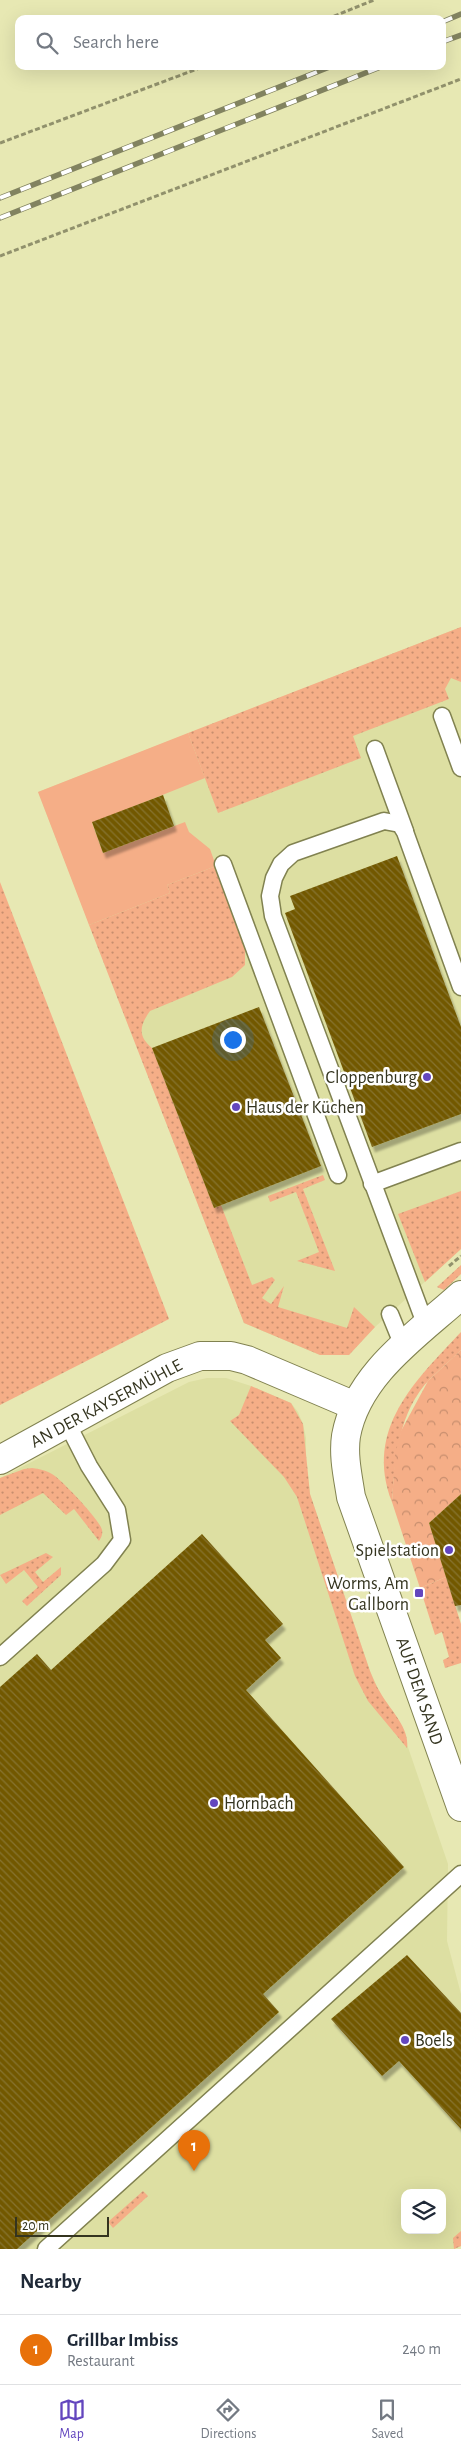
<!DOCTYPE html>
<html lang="en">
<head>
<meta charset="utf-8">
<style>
	:root { --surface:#fff; --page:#f2f2f3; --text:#1f2937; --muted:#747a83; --line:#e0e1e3; --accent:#6346be }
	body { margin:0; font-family:"Alegreya Sans",sans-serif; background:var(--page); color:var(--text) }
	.controls { position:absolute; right:15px; bottom:15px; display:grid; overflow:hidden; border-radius:10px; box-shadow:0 5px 20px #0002 }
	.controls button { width:45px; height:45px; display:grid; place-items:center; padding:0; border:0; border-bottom:1px solid var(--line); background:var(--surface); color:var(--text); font:25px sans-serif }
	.scale { position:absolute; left:15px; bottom:12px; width:94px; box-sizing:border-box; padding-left:5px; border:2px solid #34341f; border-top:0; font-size:14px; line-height:18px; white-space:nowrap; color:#34341f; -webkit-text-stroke:4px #fff; paint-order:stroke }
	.you { position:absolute; left:232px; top:1039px; width:18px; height:18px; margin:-12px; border:4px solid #fff; border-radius:50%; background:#1a73e8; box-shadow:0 0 0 8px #1a73e833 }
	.badge { display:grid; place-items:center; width:32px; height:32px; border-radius:50%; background:var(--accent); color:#fff; font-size:16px; font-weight:700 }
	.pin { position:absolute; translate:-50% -41px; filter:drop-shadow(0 1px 2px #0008) }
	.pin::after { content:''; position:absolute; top:26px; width:18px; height:15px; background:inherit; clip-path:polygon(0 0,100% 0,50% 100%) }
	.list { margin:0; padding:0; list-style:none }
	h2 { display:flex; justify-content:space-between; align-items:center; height:65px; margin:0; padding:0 20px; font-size:21px }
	h2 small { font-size:16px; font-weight:400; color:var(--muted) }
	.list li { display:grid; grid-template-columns:32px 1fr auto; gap:15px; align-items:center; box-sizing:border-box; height:70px; padding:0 20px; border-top:1px solid var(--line) }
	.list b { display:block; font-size:19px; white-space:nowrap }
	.list p { margin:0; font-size:16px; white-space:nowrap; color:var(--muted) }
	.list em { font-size:16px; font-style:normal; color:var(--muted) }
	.icon { flex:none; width:28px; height:28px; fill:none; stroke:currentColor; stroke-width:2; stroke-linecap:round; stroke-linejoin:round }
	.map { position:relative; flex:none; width:461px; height:2249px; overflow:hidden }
	.search { position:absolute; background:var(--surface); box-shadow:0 5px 20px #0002; left:15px; right:15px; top:15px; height:55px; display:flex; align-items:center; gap:12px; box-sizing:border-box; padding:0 18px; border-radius:10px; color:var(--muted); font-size:19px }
	.sheet { height:135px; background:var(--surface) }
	nav { display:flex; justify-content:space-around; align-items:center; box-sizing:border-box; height:70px; border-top:1px solid var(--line); background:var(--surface); font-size:14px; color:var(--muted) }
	nav a { display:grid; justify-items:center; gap:2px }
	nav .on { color:var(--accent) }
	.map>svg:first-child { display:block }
	.built { fill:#dddfa2; fill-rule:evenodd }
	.grass { fill:url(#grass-dots) }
	.forest { fill:url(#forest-crowns) }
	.garden { fill:#f5ae87 }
	.building { fill:url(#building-back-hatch); filter:url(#shadow) }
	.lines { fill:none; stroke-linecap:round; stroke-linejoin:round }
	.service-casing { stroke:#818250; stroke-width:19 }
	.minor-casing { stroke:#818250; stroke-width:30 }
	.path { stroke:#91916c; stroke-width:3; stroke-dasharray:5 2.5; stroke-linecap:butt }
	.service { stroke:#fff; stroke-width:16 }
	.minor { stroke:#fff; stroke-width:28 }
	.rail-casing { stroke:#828360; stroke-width:5.5 }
	.rail { stroke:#fff; stroke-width:4; stroke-dasharray:11; stroke-linecap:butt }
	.poi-dot { fill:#6346be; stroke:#fff; stroke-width:2 }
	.labels { text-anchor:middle; stroke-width:5; stroke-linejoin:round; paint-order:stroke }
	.poi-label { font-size:18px; fill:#34341f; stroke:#fff; text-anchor:end }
	.street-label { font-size:18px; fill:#34341f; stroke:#fff }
</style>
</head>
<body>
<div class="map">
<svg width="461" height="2249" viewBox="0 0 461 2249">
	<defs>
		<pattern id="grass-dots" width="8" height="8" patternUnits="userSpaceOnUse" patternTransform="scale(1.25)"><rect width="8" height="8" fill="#f5ae87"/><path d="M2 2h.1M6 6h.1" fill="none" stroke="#c78e6e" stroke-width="1.8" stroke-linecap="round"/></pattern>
		<pattern id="forest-crowns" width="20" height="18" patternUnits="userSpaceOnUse" patternTransform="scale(1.25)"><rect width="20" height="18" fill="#f5ae87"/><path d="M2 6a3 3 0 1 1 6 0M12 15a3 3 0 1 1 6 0" fill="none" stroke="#c78e6e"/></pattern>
		<pattern id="building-back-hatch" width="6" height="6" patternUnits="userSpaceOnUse" patternTransform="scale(1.25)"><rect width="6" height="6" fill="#725900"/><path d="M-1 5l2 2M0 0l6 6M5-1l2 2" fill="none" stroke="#86732f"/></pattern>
		<filter id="shadow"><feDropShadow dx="3" dy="5.5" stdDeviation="1" flood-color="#0004"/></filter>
	</defs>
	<rect width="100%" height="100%" fill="#e7e8b3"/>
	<!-- built -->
	<g class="built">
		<polygon points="461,627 461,1249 375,1327 349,1355 320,1355 244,1323 38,792"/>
		<path d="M207,1378H226L251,1386L291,1403L298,1412L303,1424L306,1438V1464L310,1494L370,1671L380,1693L399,1721L448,1864L447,1941L461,1994V2013L407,1955L331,2019L382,2076L399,2061L461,2119V2246L454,2249H0V1478L189,1382ZM405,2193H442V2230H405Z"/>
	</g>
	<!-- grass -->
	<g class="grass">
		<polygon points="461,627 461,682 451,678 445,689 449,699 353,736 361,758 218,813 188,733"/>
		<path d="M216,866L245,946V965L232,977L150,1011C140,1025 137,1036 152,1048L214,1208L221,1205L252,1285L272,1277L275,1280L262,1298L271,1304L284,1286L278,1307L347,1328L354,1307L375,1327L349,1355H320L244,1323L89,925L170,893L167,885Z"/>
		<polygon points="0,882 169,1319 0,1405"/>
		<polygon points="323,1175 325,1180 303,1189 335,1271 297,1261 319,1252 296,1192 270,1202 268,1196"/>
		<polygon points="461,1191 461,1249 425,1282 398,1214"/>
		<polygon points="461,1265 461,1274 444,1290 437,1287"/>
		<path d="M461,1332V1350C451,1360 440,1369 430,1379C398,1412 395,1459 392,1502C364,1429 415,1381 461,1332Z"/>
		<path d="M251,1386L291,1403L303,1424L310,1494L370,1671C373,1678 376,1686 380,1692C389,1709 410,1727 407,1748L368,1701L355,1676L297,1497L284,1477L230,1421L239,1415Z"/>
		<path d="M32,1468C41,1469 48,1471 55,1476C64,1483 100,1520 102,1530C103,1534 101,1538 99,1541L74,1509L66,1515L43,1493L0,1515V1478L24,1469Z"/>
		<polygon points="46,1553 53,1557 35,1572 43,1582 61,1567 61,1575 27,1606 22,1601 38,1587 24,1570 6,1584 0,1575"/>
		<polygon points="446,1577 461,1624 461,1663 445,1668 443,1660 449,1657 442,1632 435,1635 420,1588"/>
		<polygon points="143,2191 148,2196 113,2228 108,2222"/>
		<polygon points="461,2231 461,2246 454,2249 453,2238"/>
	</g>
	<!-- forest -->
	<polygon class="forest" points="461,1350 461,1494 429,1523 446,1577 420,1588 392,1502 395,1455 401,1431 428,1381"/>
	<!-- garden -->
	<polygon class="garden" points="188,733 205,778 92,823 103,853 185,822 189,832 210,849 216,866 167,885 170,893 89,925 38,792"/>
	<!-- building -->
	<g class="building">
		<polygon points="163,795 174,826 103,853 92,822"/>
		<polygon points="397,856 461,1027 461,1114 372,1147 285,913 295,909 290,896"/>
		<polygon points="259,1007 321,1166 214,1208 152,1048"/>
		<polygon points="461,1494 461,1605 455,1606 429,1523"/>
		<polygon points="202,1534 283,1624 265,1640 281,1658 246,1690 404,1867 263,1994 279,2012 17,2249 0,2249 0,1687 37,1654 51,1670"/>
		<polygon points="407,1955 461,2013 461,2129 399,2061 382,2076 331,2019"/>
	</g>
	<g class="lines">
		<!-- service casing -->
		<g class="service-casing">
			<g id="service">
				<polyline points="442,716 461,768"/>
				<polyline points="375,749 405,831"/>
				<polyline points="223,864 338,1175"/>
				<polyline points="372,1184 461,1151"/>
				<polyline points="390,1314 403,1346"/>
				<polyline points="426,1326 273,916 270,896 274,878 281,864 293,853 384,821 400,824 405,832 461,987"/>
				<polyline points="0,1657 104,1564 122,1540 117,1510 89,1466 67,1423"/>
				<polyline points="46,2249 461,1874"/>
			</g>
		</g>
		<!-- minor casing -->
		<g class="minor-casing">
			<g id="minor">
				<path d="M461,1295C418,1334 357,1374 346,1436C343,1456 348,1477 351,1497L461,1807"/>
				<polyline points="0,1460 167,1368 200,1356 231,1356 247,1360 355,1406"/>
			</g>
		</g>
		<!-- path -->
		<g class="path">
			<polyline points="327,19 374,0"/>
			<polyline points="0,143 205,66"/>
			<polyline points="0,256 461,79"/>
			<polyline points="449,1266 461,1256"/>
		</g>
		<!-- service -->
		<use href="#service" class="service"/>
		<!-- minor -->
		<use href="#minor" class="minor"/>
		<!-- rail casing -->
		<g class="rail-casing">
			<g id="rail">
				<polyline points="442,22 461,14"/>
				<polyline points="442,42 461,35"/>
				<polyline points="0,198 332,66"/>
				<polyline points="0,218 383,66"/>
			</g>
		</g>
		<!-- rail -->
		<use href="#rail" class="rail"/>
	</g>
	<!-- markers -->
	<g class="poi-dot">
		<circle cx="427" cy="1077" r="5"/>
		<circle cx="236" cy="1107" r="5"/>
		<circle cx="449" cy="1550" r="5"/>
		<rect x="414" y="1588" width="10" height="10" rx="2.5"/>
		<circle cx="214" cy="1803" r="5"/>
		<circle cx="405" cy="2040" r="5"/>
	</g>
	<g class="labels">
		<!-- poi labels -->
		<g class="poi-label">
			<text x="417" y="1083">Cloppenburg</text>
			<text x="246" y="1113" text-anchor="start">Haus der Küchen</text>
			<text x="439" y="1556">Spielstation</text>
			<text x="409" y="1589">Worms, Am<tspan x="409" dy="21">Gallborn</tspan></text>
			<text x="224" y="1809" text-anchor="start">Hornbach</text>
			<text x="415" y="2046" text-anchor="start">Boels</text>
		</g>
		<!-- street labels -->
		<g class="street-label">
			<text transform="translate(106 1403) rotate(-28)" y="6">AN DER KAYSERMÜHLE</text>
			<text transform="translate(420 1691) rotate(71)" y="6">AUF DEM SAND</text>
		</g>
	</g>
</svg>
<div class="controls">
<button><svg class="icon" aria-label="layers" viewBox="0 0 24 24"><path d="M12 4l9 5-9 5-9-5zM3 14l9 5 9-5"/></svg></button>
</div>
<div class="scale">20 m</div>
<div class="you"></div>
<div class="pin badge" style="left:194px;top:2171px;background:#e8710a">1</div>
<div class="search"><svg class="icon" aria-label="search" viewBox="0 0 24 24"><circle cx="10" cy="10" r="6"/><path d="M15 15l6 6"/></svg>Search here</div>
</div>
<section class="sheet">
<h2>Nearby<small></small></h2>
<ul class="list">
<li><span class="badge" style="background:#e8710a">1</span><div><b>Grillbar Imbiss</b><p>Restaurant</p></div><em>240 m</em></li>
</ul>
</section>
<nav>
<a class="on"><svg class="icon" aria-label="map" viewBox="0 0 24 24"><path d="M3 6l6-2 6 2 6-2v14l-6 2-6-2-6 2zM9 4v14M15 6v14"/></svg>Map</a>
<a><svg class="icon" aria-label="directions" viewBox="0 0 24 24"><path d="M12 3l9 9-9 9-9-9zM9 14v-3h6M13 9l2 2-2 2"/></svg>Directions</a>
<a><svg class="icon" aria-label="saved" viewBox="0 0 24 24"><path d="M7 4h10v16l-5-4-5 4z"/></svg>Saved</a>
</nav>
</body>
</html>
